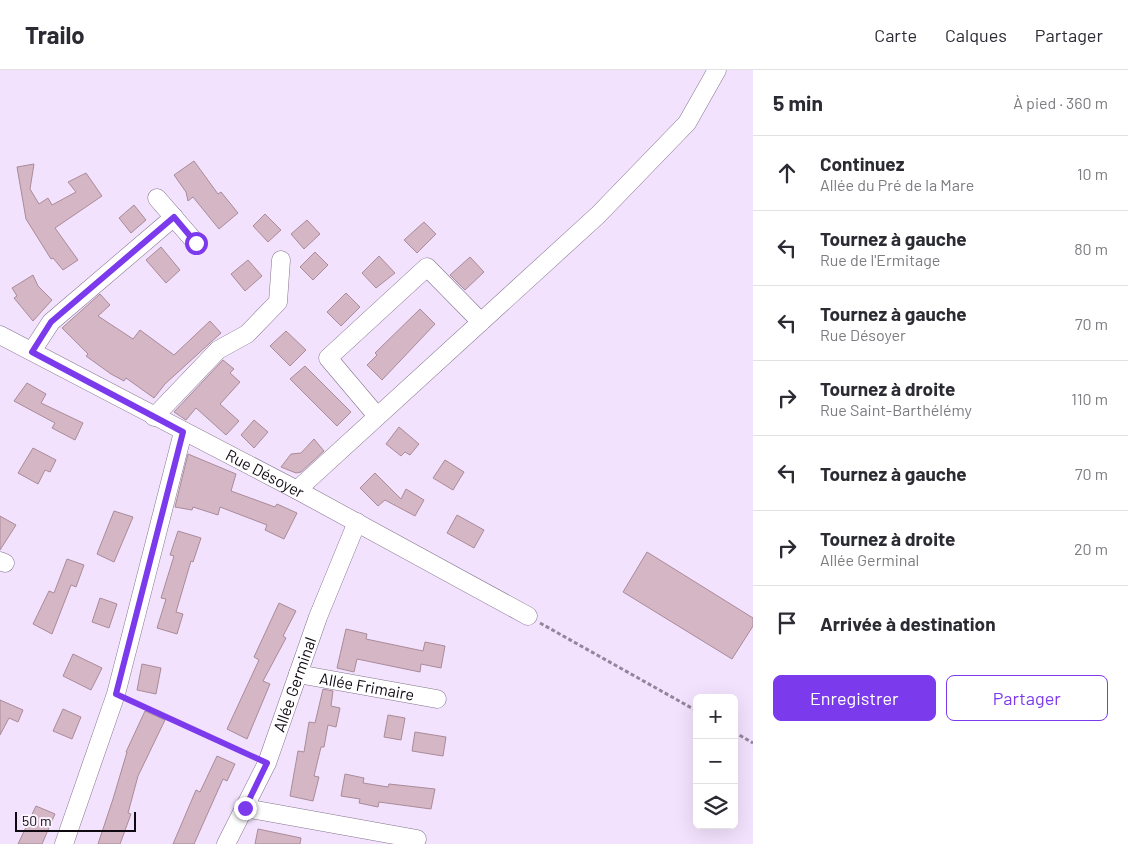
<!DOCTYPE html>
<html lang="fr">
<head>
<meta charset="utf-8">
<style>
	:root { --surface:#fff; --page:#f7f7f7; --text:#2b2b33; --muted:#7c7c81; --line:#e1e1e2; --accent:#7c3aed }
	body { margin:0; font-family:Barlow,sans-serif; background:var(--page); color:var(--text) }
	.controls { position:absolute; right:15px; bottom:15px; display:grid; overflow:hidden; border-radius:8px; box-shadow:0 5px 20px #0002 }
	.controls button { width:45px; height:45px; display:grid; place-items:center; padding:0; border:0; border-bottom:1px solid var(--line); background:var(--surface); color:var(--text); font:25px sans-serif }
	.scale { position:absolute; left:15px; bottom:12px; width:121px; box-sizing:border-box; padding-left:5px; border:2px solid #0f0912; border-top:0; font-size:14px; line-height:18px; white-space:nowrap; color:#0f0912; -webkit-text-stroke:4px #faf3fe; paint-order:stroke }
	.stop { position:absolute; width:15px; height:15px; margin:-11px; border:4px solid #7c3aed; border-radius:50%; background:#fff }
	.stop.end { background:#7c3aed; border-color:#fff; box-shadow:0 1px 5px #0008 }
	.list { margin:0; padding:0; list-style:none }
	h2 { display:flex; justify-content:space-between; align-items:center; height:65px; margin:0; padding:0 20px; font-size:21px }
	h2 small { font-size:16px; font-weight:400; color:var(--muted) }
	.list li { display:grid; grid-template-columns:32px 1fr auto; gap:15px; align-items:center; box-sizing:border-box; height:75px; padding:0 20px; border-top:1px solid var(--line) }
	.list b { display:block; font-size:19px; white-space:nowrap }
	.list p { margin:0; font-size:16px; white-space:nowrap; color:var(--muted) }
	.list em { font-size:16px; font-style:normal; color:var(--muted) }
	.actions { display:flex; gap:10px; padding:15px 20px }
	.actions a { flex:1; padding:11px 0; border:1px solid var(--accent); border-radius:8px; text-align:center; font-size:18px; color:var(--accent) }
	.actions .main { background:var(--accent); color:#fff }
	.icon { flex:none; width:28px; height:28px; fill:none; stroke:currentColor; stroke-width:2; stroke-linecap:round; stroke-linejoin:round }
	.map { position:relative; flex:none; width:753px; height:774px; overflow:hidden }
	header { display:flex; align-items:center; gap:30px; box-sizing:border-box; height:70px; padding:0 25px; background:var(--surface); border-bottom:1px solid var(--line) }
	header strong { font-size:24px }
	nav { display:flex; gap:28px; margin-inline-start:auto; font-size:18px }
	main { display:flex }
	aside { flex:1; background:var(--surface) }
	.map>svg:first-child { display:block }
	.building { fill:#d5b6c5; stroke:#a98b99 }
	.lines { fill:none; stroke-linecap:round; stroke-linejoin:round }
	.minor-casing { stroke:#83738c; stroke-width:19 }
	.path { stroke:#93869a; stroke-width:3; stroke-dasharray:4 2.5; stroke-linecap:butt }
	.minor { stroke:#fff; stroke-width:18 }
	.route { stroke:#7c3aed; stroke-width:6 }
	.labels { text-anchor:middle; stroke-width:5; stroke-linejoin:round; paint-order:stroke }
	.street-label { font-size:16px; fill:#0f0912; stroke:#faf3fe }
</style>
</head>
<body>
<header>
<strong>Trailo</strong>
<nav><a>Carte</a><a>Calques</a><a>Partager</a></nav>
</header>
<main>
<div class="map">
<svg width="753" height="774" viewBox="0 0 753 774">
	<rect width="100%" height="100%" fill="#f3e2fd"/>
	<!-- building -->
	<g class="building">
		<polygon points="194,91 218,124 221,122 238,143 219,159 193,127 188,131 186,122 174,105"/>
		<polygon points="34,94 30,119 39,134 48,128 52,135 76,122 68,112 86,103 102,126 55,158 78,190 63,200 53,188 51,189 26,149 17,97"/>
		<polygon points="134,135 146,150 131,163 119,148"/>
		<polygon points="265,144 281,160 268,172 253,156"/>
		<polygon points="307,150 320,164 304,179 291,164"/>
		<polygon points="424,152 436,164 417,183 404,170"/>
		<polygon points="161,177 180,200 166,213 146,190"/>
		<polygon points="315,182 328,195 313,210 300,197"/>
		<polygon points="379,186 395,203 376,218 362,203"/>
		<polygon points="470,187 484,202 465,220 450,205"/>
		<polygon points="248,190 262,206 245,221 231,204"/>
		<polygon points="33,205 38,216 52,230 33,251 14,228 17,226 12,218"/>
		<polygon points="346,223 360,237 341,256 327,242"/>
		<polygon points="100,224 110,235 98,246 133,269 140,260 174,285 210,251 221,263 165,314 154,328 126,308 124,311 111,304 86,286 88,284 62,258"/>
		<polygon points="420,239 435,254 382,310 367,295 377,285 375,283"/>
		<polygon points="286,261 306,280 290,296 270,276"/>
		<polygon points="223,290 234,299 230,303 240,312 220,334 239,351 226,365 196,338 186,350 174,342"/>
		<polygon points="305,296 351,342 337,356 290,309"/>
		<polygon points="27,313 46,324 41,333 83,353 75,370 52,358 55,353 14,331"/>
		<polygon points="254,350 268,362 254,378 241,365"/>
		<polygon points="399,357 419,374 410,385 405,382 401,386 386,374"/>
		<polygon points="314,369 324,381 301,402 296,403 281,397 291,384 301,383"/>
		<polygon points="33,378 56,390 50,402 45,400 38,414 18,403"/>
		<polygon points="188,384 236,404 231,421 275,437 277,434 297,443 284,469 265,460 267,455 220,437 218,445 193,437 192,440 175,437"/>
		<polygon points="445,390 464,402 453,420 433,408"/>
		<polygon points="375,403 401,429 406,419 424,430 415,446 385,430 378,436 360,418"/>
		<polygon points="114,441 133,447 114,492 97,484"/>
		<polygon points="457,445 484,460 474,478 447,463"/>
		<polygon points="0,446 16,455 0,480"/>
		<polygon points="178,461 201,468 193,492 191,491 176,542 183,544 177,564 157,558 166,529 161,528 174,486 170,485"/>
		<polygon points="647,482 753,548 753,556 732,589 623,522"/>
		<polygon points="67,489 84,495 76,517 71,515 52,564 33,554 49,521 54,523"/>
		<polygon points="100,528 117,534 109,558 92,552"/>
		<polygon points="279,533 296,541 283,566 286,568 263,611 270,614 247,669 227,659 259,590 254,587"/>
		<polygon points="346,559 367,564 366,569 423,581 425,572 445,576 441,598 421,594 420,602 357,589 354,602 337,598"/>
		<polygon points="73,584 102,598 91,620 63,606"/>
		<polygon points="142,594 161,598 156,624 137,620"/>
		<polygon points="323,619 333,621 331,636 340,638 336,657 328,655 324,677 321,677 314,706 319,707 313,731 290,726 298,681 304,682 309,652 315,653"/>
		<polygon points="0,630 23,640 18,652 9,648 0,665"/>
		<polygon points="63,639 81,647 72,669 53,661"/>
		<polygon points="145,641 165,650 138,706 128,743 131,744 120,774 98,774 113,729 127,682 126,682"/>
		<polygon points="388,645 405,648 401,670 384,667"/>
		<polygon points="415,662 446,667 443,686 412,681"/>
		<polygon points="217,686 235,694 227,711 223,709 194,774 173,774 196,720 200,722"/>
		<polygon points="345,704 364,708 363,713 388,717 389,714 435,719 431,739 379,732 378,737 359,733 360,729 341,726"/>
		<polygon points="36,736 55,744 42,774 18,774"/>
		<polygon points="258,759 301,768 300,774 255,774"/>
	</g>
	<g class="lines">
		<!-- minor casing -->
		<g class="minor-casing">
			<g id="minor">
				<polyline points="157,128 196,173"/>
				<path id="s1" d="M0,265L297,420L528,546"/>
				<polyline points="32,281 51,252 174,147"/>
				<polyline points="377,346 328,288 427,197 481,252"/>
				<polyline points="154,347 218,280 247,264 278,232 281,190"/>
				<polyline points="297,420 598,145 687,53 717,0"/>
				<polyline points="0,491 5,493"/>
				<path id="s2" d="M298,604L437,629"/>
				<polyline points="245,738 417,769"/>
				<polyline points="64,774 116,624 183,362"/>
				<path id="s3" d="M226,774L267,693L318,547L357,452"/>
			</g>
		</g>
		<!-- path -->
		<g class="path">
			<polyline points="540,553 697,641"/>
			<polyline points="131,631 252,686"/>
			<polyline points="734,662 753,673"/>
		</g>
		<!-- minor -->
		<use href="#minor" class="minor"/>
	</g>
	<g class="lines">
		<!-- route -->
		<polyline class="route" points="196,173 174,147 51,252 32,282 183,362 116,624 267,693 245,738"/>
	</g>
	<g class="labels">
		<!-- street labels -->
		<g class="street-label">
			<text dy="6" stroke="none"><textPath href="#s1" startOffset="299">Rue Désoyer</textPath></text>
			<text dy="6" stroke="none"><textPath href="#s3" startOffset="174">Allée Germinal</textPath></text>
			<text dy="6" stroke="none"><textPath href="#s2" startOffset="70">Allée Frimaire</textPath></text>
		</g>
	</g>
</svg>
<div class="controls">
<button>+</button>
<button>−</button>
<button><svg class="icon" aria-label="layers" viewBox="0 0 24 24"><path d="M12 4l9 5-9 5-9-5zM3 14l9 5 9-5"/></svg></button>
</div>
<div class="scale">50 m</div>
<div class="stop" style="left:196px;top:173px"></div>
<div class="stop end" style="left:245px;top:738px"></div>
</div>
<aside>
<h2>5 min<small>À pied · 360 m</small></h2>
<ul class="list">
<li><svg class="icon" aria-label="ahead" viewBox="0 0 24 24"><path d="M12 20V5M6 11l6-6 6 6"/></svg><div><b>Continuez</b><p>Allée du Pré de la Mare</p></div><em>10 m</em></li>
<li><svg class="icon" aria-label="left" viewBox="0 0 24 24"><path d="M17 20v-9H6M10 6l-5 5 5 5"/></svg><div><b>Tournez à gauche</b><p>Rue de l'Ermitage</p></div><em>80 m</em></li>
<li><svg class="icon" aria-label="left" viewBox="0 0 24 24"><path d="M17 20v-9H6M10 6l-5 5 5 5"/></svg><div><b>Tournez à gauche</b><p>Rue Désoyer</p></div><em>70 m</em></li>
<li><svg class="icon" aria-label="right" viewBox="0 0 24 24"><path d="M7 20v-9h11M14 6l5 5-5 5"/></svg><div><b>Tournez à droite</b><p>Rue Saint-Barthélémy</p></div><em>110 m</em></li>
<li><svg class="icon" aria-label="left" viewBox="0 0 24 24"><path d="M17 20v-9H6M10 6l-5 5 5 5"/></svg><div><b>Tournez à gauche</b></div><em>70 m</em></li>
<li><svg class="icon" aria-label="right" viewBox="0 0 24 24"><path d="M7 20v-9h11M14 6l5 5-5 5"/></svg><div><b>Tournez à droite</b><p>Allée Germinal</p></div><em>20 m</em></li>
<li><svg class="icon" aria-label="arrive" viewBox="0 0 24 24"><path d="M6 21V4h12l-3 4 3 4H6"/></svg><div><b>Arrivée à destination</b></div></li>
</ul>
<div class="actions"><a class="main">Enregistrer</a><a>Partager</a></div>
</aside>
</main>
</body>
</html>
